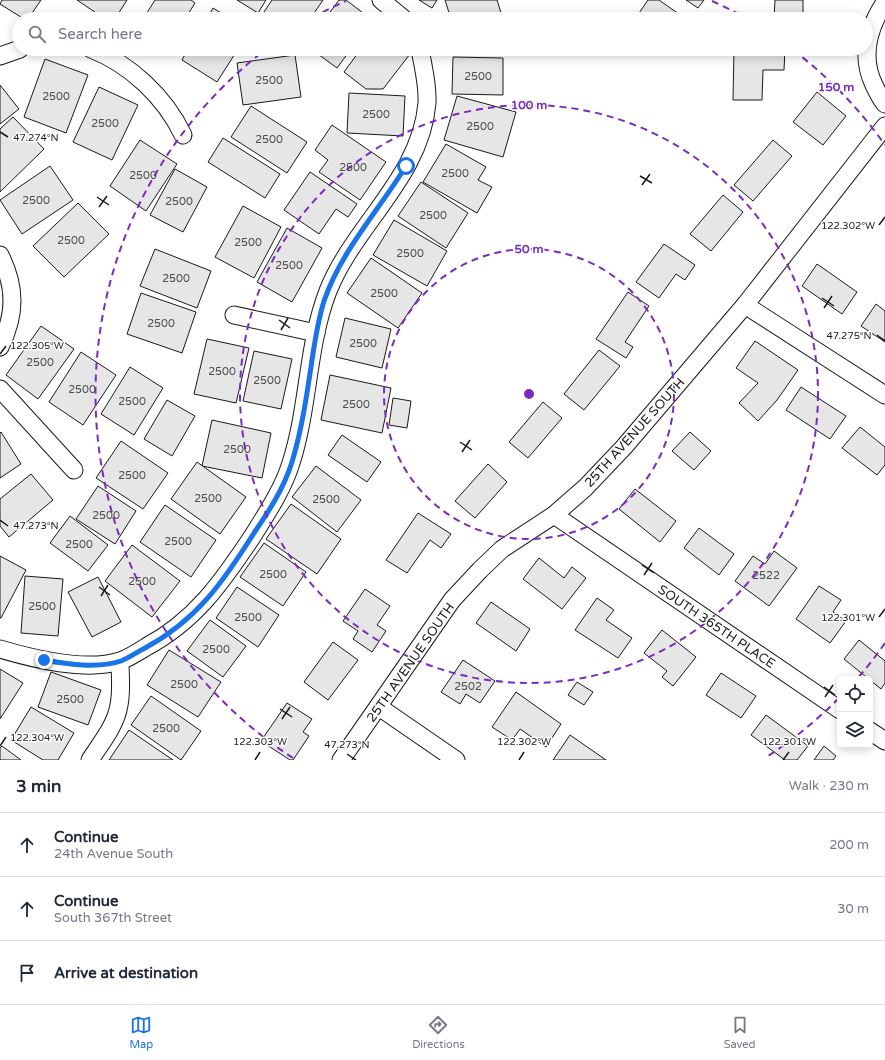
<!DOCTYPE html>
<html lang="en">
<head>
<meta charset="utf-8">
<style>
	:root { --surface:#fff; --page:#f6f6f7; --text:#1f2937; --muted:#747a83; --line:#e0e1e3; --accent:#1a73e8 }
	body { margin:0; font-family:"Varela Round",sans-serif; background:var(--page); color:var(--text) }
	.controls { position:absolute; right:12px; bottom:12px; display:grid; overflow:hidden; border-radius:6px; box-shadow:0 2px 10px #0003 }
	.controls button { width:36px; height:36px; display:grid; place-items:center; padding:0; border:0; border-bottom:1px solid var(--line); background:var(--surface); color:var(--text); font:20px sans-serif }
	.stop { position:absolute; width:12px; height:12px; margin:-9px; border:3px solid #1a73e8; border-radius:50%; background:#fff }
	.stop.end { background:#1a73e8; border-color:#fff; box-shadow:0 1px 4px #0008 }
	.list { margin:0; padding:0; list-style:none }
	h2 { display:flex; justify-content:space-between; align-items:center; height:52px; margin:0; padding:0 16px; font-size:17px }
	h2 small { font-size:13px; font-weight:400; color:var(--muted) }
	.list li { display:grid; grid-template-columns:26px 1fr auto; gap:12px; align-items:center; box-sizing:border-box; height:64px; padding:0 16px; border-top:1px solid var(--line) }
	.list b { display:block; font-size:15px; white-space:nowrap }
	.list p { margin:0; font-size:13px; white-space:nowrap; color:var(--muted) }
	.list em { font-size:13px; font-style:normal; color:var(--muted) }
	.icon { flex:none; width:22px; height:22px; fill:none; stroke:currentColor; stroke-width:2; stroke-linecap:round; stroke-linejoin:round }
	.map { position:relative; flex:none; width:885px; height:760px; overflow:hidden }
	.search { position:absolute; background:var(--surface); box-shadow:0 2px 10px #0003; left:12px; right:12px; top:12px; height:44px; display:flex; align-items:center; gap:10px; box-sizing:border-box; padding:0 14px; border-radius:22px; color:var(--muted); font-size:15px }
	.sheet { height:244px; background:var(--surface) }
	nav { display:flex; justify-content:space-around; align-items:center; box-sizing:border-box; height:56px; border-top:1px solid var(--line); background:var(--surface); font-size:11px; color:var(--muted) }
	nav a { display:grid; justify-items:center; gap:2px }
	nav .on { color:var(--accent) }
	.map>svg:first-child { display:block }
	.building { fill:#e6e6e6; stroke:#1a1a1a }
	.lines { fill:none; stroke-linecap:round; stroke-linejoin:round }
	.street-casing { stroke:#1a1a1a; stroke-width:19 }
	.street { stroke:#fff; stroke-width:17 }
	.route { stroke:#1a73e8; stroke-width:5 }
	.ticks { fill:none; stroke:#1a1a1a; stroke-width:1.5 }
	.ring { fill:none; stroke:#7b2cbf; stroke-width:2; stroke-dasharray:7 5 }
	.labels { text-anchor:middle; stroke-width:3; stroke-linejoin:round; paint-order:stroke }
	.number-label { font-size:11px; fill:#4d4d4d }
	.street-label { font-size:13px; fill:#1a1a1a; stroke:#fff }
	.ticks-label { font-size:10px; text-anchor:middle; fill:#1a1a1a; stroke:#fff; stroke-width:3; stroke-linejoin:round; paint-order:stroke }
	.centre { fill:#7b2cbf; stroke:#fff; stroke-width:2 }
	.ring-label { font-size:12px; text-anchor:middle; font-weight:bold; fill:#7b2cbf; stroke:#fff; stroke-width:3; stroke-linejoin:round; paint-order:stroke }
</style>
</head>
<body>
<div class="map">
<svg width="885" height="760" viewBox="0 0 885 760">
	<rect width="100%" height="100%" fill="#fff"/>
	<!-- building -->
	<g class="building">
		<polygon points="2,0 41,0 28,19 24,19 0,4"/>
		<polygon points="77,0 127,0 115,19 105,19"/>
		<polygon points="155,0 191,0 195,3 185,19 143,19"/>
		<polygon points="237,0 266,0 258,13"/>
		<polygon points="272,0 323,0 310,19 262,19 260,18"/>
		<polygon points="339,0 346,0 371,19 325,19"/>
		<polygon points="419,0 437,0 432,8"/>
		<polygon points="445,0 497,0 503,19 451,19"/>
		<polygon points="648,0 659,0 686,19 635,19"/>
		<polygon points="686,0 704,0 698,8"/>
		<polygon points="775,0 803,0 803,18 809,19 774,19"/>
		<polygon points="213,8 231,19 207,19"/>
		<polygon points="188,49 238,49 217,82 182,60"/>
		<polygon points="311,49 351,49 337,68"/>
		<polygon points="361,49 404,49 410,54 383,89 366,89 344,72"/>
		<polygon points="734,49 785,49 784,70 763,70 762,100 733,100"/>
		<polygon points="295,55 301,97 243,105 237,63"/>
		<polygon points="453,57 503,58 503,95 452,94"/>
		<polygon points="45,59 88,75 66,133 24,117"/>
		<polygon points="0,85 19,109 0,124"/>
		<polygon points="99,87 138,105 112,160 73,142"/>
		<polygon points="817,92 846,116 823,145 793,122"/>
		<polygon points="349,93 405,96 403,136 347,133"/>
		<polygon points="457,96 516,112 503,157 444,140"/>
		<polygon points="251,106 307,142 287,173 231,137"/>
		<polygon points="13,117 44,149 0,192 0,129"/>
		<polygon points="332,125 386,162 360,200 319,172 328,160 315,150"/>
		<polygon points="223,138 280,174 265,198 208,162"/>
		<polygon points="140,140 177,164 146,211 110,186"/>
		<polygon points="773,140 792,156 753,201 734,185"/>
		<polygon points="446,144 486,167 478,180 492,187 477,213 423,182"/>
		<polygon points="50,166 73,200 22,234 0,200"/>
		<polygon points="175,169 207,187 183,232 150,215"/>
		<polygon points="310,172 357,204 348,217 336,209 319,234 284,210"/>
		<polygon points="421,182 468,213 446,248 398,216"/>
		<polygon points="723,195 743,212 711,251 690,234"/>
		<polygon points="78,203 109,234 64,277 33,246"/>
		<polygon points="243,206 281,227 254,278 215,257"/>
		<polygon points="394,220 447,251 427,286 373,255"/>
		<polygon points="287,228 322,248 292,302 257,282"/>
		<polygon points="664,244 695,265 685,280 676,274 659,298 636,282"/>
		<polygon points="155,249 211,271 197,308 140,286"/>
		<polygon points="371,258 422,293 398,328 347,293"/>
		<polygon points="817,264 857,292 842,314 802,286"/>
		<polygon points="628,292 649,306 625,342 633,347 626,358 596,339"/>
		<polygon points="141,293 196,312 182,353 127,334"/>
		<polygon points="876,304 885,311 885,342 861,326"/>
		<polygon points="345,318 391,329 382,368 336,357"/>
		<polygon points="41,326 74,349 38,399 6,375"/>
		<polygon points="207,339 249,348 236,403 194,394"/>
		<polygon points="755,341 798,370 777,400 758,421 739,403 758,383 736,368"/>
		<polygon points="599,350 620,366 584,410 564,394"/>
		<polygon points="254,351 292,359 281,409 243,401"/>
		<polygon points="81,352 116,375 83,425 49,402"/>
		<polygon points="130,367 163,388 134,435 101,414"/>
		<polygon points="330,375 391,388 382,433 321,420"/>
		<polygon points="801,387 846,416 830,439 786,410"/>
		<polygon points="393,398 411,401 407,428 389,425"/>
		<polygon points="167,400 195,416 172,456 144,439"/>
		<polygon points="543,402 562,418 528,458 509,442"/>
		<polygon points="212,420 271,433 262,478 202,466"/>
		<polygon points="860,427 885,447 885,465 877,475 842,448"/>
		<polygon points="1,432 21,464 0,478 0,433"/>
		<polygon points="690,432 711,451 694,470 672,451"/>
		<polygon points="342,435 381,462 367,482 328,455"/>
		<polygon points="121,441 168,473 143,509 96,478"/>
		<polygon points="197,462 246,497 220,534 171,499"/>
		<polygon points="488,464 507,482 475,518 455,501"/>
		<polygon points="316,466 361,500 337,532 292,497"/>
		<polygon points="31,474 53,500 9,537 0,526 0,499"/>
		<polygon points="98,486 136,511 115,544 76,519"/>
		<polygon points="635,489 676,521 660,542 619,509"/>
		<polygon points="291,504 341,539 317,574 266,539"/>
		<polygon points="165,505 216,540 191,577 140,542"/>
		<polygon points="418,513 451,534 441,548 430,540 407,573 386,560"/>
		<polygon points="70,516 108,545 88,571 50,543"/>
		<polygon points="699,528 734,554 719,575 684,548"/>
		<polygon points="264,543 306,572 283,606 240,577"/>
		<polygon points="132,545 180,581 152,617 105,581"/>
		<polygon points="774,551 797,568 769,606 735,581 753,556 765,564"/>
		<polygon points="0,556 26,570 1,618 0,618"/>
		<polygon points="539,558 564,578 572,567 586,578 562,609 523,579"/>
		<polygon points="25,576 63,579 58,636 21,633"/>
		<polygon points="98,577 121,622 92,637 68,592"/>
		<polygon points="819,586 841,600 833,612 846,621 830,643 796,619"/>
		<polygon points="237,587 279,615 258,647 216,618"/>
		<polygon points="365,589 390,606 377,625 386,631 372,652 353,639 358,631 343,621"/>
		<polygon points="597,598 614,610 606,620 632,638 618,658 575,630"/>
		<polygon points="491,602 530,629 516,651 476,623"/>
		<polygon points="210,620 246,646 223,677 187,651"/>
		<polygon points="662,630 696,657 673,686 662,677 667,671 644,653"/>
		<polygon points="859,640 885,661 885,683 881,689 844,659"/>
		<polygon points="333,642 358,660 328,700 304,682"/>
		<polygon points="169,650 221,682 198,717 147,685"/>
		<polygon points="463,660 495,681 480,703 466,694 460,704 441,692"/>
		<polygon points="0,669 23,683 0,719"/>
		<polygon points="51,672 101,690 88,725 38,707"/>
		<polygon points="721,673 756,696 741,718 706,695"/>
		<polygon points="577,682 593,692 584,705 568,695"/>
		<polygon points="516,692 561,724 546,747 520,729 512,740 492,727"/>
		<polygon points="151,696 201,731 181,760 131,725"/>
		<polygon points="287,703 312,719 303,732 309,736 293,760 290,760 261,741"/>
		<polygon points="31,707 74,733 58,760 43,760 11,740"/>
		<polygon points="766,715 808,746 797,760 785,760 751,735"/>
		<polygon points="129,730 173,760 109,760"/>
		<polygon points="570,735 606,760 553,760"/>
		<polygon points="2,746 21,760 0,760 0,748"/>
		<polygon points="824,746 836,756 833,760 814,760"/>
	</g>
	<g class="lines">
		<!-- street casing -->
		<g class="street-casing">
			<g id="street">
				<polyline points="381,0 404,19"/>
				<path d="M885,2C868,28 860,56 874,85C877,91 880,98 885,104"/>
				<path d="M91,49C130,64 165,97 183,135"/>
				<polyline points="0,56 20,49"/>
				<path d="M0,255C16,287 16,314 0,347"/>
				<polyline points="745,305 885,395"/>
				<polyline points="234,315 316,333"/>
				<polyline points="0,389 74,470"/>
				<polyline points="554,515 840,710"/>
				<path d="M0,649C34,659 85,672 120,661C129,658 138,652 146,647C195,621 222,582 252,537C267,513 283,489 291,463C309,407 307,345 328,291C354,225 421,177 427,103C428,84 423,67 420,49"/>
				<polyline points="379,707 456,760"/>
				<polyline points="870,731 885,741"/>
				<path d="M90,760C101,743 116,725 119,705C122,691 120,675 120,661"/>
				<polyline points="341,760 452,600 480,570 502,549 554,515 585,488 624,447 745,305 885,126"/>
			</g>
		</g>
		<!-- street -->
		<use href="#street" class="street"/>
	</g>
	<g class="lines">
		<!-- route -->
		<path class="route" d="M44,660C68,664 97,669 121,661C129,658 137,652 145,648C197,620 223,582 254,533C269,511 284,488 292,462C302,429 307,394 312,360C315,340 318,320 324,301C341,251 379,210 406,166"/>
	</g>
	<!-- ticks -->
	<path class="ticks" d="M0,132L8,137M640,176L652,183M642,185L650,174M97,197L109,205M99,207L107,196M879,225L885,217M822,298L834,306M824,308L832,296M279,320L290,328M281,330L288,318M877,335L885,341M0,354L6,346M460,442L472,450M462,452L470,440M0,520L8,526M642,565L654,573M644,575L652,563M99,587L110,595M101,596L108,585M879,617L885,609M824,687L835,695M825,697L833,685M280,709L292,717M282,719L290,707M0,746L6,737M347,754L356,760M255,760L260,752M519,760L524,752M783,760L789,752"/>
	<!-- distance rings -->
	<g class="ring">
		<circle cx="529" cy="394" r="145"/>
		<circle cx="529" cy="394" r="289"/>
		<path d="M885 643A434 434 0 0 1 857 679M839 698A434 434 0 0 1 765 758M293 758A434 434 0 0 1 265 50M312 18A434 434 0 0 1 346 1M712 1A434 434 0 0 1 746 18M793 50A434 434 0 0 1 885 145"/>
	</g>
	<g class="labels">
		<!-- number labels -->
		<g class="number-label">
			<text x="478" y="80">2500</text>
			<text x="269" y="84">2500</text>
			<text x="56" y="100">2500</text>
			<text x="376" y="118">2500</text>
			<text x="105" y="127">2500</text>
			<text x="480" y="130">2500</text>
			<text x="269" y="143">2500</text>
			<text x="353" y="171">2500</text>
			<text x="455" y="177">2500</text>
			<text x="143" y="179">2500</text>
			<text x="36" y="204">2500</text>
			<text x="179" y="205">2500</text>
			<text x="433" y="219">2500</text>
			<text x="71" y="244">2500</text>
			<text x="248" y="246">2500</text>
			<text x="410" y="257">2500</text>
			<text x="289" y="269">2500</text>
			<text x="176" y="282">2500</text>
			<text x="384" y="297">2500</text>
			<text x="161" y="327">2500</text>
			<text x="363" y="347">2500</text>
			<text x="40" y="366">2500</text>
			<text x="222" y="375">2500</text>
			<text x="267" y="384">2500</text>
			<text x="82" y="393">2500</text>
			<text x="132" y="405">2500</text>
			<text x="356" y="408">2500</text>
			<text x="237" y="453">2500</text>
			<text x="132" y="479">2500</text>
			<text x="208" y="502">2500</text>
			<text x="326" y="503">2500</text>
			<text x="106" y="519">2500</text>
			<text x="178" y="545">2500</text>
			<text x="79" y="548">2500</text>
			<text x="273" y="578">2500</text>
			<text x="766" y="579">2522</text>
			<text x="142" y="585">2500</text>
			<text x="42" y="610">2500</text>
			<text x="248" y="621">2500</text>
			<text x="216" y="653">2500</text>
			<text x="184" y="688">2500</text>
			<text x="468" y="690">2502</text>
			<text x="70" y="703">2500</text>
			<text x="166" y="732">2500</text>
		</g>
		<!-- street labels -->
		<g class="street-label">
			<text transform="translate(634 432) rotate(-48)" y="5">25TH AVENUE SOUTH</text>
			<text transform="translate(717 626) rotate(34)" y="5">SOUTH 365TH PLACE</text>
			<text transform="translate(410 662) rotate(-55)" y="5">25TH AVENUE SOUTH</text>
		</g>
	</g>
	<g class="ticks-label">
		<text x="36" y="141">47.274°N</text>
		<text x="848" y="229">122.302°W</text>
		<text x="849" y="339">47.275°N</text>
		<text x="37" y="349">122.305°W</text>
		<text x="36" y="529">47.273°N</text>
		<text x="848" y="621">122.301°W</text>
		<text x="37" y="741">122.304°W</text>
		<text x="260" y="745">122.303°W</text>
		<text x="524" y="745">122.302°W</text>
		<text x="789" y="745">122.301°W</text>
		<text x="347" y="748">47.273°N</text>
	</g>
	<circle cx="529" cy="394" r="6" class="centre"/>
	<g class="ring-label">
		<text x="836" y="91">150 m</text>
		<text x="529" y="109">100 m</text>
		<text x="529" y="253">50 m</text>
	</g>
</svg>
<div class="controls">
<button><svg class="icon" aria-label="locate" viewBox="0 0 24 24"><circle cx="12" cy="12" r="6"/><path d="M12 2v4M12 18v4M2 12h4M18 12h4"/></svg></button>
<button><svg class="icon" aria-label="layers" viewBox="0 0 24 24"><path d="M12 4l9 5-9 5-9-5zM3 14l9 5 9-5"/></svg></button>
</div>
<div class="stop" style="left:406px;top:166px"></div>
<div class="stop end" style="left:44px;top:660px"></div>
<div class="search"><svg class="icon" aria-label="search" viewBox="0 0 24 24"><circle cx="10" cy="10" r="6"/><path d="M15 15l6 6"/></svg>Search here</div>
</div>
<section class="sheet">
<h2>3 min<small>Walk · 230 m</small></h2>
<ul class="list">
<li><svg class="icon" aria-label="ahead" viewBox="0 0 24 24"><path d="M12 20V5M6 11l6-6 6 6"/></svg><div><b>Continue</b><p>24th Avenue South</p></div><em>200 m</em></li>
<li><svg class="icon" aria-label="ahead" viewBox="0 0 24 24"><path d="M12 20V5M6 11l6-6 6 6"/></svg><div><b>Continue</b><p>South 367th Street</p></div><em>30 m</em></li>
<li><svg class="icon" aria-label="arrive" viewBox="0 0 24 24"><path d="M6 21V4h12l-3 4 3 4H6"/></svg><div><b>Arrive at destination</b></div></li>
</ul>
</section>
<nav>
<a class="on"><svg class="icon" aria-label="map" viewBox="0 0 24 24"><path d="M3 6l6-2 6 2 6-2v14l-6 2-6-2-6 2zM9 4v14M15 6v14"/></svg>Map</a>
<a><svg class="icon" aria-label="directions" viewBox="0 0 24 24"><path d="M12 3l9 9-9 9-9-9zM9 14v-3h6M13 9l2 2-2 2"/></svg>Directions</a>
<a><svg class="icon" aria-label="saved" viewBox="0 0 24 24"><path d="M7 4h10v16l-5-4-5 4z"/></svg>Saved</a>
</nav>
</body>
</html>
